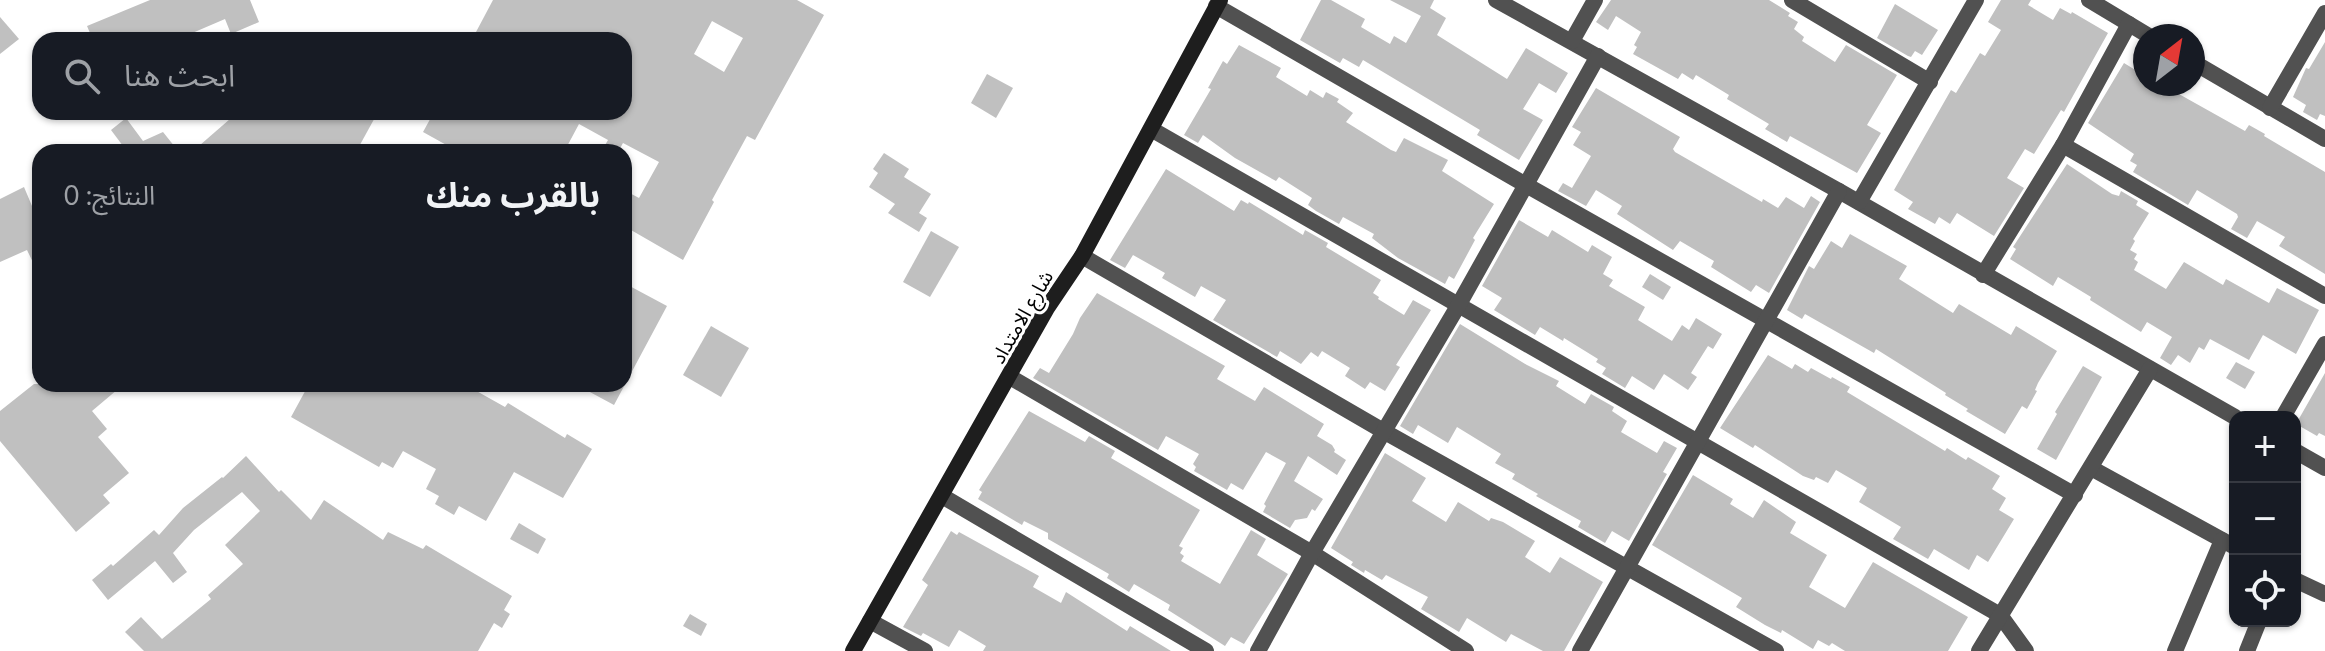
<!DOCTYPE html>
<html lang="ar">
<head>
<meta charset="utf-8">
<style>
	:root { --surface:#171b24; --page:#242831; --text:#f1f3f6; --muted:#9ea1a6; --line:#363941 }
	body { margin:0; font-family:Lato,"Noto Sans Arabic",sans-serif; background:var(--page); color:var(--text); direction:rtl }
	.controls { position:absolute; right:24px; bottom:24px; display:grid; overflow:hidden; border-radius:16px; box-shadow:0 2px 6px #0004 }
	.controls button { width:72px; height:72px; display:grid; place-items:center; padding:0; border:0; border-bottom:2px solid var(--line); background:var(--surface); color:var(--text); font:40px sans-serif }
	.compass { position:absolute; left:2133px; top:24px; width:72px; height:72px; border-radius:50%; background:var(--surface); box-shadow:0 2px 6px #0004; rotate:31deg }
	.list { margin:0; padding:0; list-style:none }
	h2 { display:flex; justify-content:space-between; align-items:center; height:104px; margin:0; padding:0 32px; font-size:34px }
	h2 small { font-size:26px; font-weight:400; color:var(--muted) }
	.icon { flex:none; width:44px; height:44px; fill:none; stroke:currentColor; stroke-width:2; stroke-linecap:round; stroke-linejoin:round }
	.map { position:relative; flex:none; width:2325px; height:651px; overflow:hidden; direction:ltr }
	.search { position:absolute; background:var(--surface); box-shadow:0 2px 6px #0004; left:32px; top:32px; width:600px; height:88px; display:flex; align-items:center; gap:20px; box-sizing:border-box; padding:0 28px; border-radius:24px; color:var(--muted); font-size:30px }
	.panel { position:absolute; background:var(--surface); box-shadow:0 2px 6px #0004; left:32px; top:144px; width:600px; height:248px; border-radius:24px; direction:rtl }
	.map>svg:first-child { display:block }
	.building { fill:#c0c0c0; fill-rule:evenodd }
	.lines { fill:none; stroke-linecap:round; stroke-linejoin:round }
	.street { stroke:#515151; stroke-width:16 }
	.secondary { stroke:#1e1e1e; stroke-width:16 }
	.labels { text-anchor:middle; stroke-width:6; stroke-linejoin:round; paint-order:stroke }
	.street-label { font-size:20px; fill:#000; stroke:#fff }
</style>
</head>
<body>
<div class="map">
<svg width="2325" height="651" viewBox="0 0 2325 651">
	<rect width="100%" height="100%" fill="#fff"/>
	<!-- building -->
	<g class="building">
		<polygon points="150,0 250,0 259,22 231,34 225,19 176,40 93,40 87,26"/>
		<path d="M493,0H797L824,15L755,140L747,136L712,200L714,202L683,260L624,226V190L639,198L659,162L623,143L618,152H601L608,140L579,124L564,152H459L423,132L434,112H624V40H490L476,32ZM712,21L743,38L724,72L694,54Z"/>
		<polygon points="1321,0 1331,0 1365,19 1361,27 1390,44 1394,36 1406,43 1421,16 1390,0 1434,0 1430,8 1446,18 1437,35 1507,79 1526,48 1568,73 1556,93 1539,83 1523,109 1543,120 1519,160 1477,135 1480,130 1363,60 1359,67 1343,58 1340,63 1300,40"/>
		<polygon points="1611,0 1769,0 1790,13 1788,16 1798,22 1794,29 1804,37 1802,41 1835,62 1846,45 1897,75 1867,125 1881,133 1857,173 1790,136 1787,142 1765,129 1769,124 1727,99 1729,95 1696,75 1693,80 1682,73 1678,79 1633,54 1637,47 1634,45 1641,32 1616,16 1608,30 1596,22"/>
		<polygon points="2001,0 2031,0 2028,5 2053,20 2060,8 2071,14 2072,12 2108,33 2064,112 2061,110 2034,154 2025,149 2007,178 2024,188 1994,236 1957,213 1950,224 1939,217 1935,224 1908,209 1913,202 1894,190 1951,90 1956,93 1980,53 1985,56 2001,30 1988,22"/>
		<polygon points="1895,4 1938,30 1922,55 1915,51 1911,57 1908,56 1877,38"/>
		<polygon points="0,17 19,39 0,54"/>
		<polygon points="2325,42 2325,116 2320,114 2317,120 2303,112 2306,105 2293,97 2306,68 2309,69"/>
		<polygon points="1239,45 1281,68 1276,77 1307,96 1310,90 1323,98 1326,92 1339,99 1337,102 1353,113 1346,122 1391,150 1396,152 1404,138 1448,160 1442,171 1494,204 1473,238 1475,240 1454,279 1449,276 1445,284 1398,258 1372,238 1374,234 1343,217 1339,224 1316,211 1308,205 1312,198 1279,177 1276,181 1235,158 1203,135 1198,143 1184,135 1211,89 1208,88 1223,61 1227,64"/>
		<polygon points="2124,63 2145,76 2145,84 2161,84 2245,131 2249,125 2265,134 2264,136 2325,172 2325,274 2279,246 2285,237 2257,221 2247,238 2231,229 2238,217 2237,214 2197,190 2188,205 2133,172 2137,165 2130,161 2134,154 2088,123"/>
		<polygon points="987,74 1013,88 996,118 971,103"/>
		<polygon points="1596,88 1680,137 1673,149 1675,152 1762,202 1763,199 1778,208 1786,197 1804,208 1811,196 1820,202 1769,293 1756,285 1751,292 1711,267 1714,261 1680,241 1673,250 1617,214 1622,206 1596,190 1586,206 1558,191 1563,183 1572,188 1591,156 1573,145 1581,132 1572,127"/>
		<polygon points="238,112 378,112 356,152 192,152"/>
		<polygon points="126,118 143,141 163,132 179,152 121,152 126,150 111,130"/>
		<polygon points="884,153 909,169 904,177 931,194 919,213 927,218 919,232 888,213 895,204 869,187 878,173 873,169"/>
		<polygon points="2067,164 2112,194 2119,196 2121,191 2138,201 2136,205 2149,213 2133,239 2135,241 2130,250 2137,254 2134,259 2138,262 2134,270 2166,289 2184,262 2223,285 2226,279 2269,303 2277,288 2319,310 2296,354 2263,335 2249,360 2210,339 2204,350 2199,347 2190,363 2178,355 2171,365 2160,358 2172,337 2147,322 2141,332 2090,300 2091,297 2058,277 2053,286 2010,259 2016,249 2013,247"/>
		<polygon points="1166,169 1234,211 1241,200 1248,204 1249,202 1303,235 1305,230 1328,243 1326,247 1381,280 1373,293 1379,297 1378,299 1404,315 1413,300 1431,310 1396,365 1400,367 1385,391 1370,382 1365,389 1345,376 1350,368 1322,351 1318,357 1311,352 1301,364 1280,351 1277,357 1213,320 1226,300 1201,286 1195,297 1162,278 1165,273 1133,255 1125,268 1110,260"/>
		<polygon points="24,187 40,225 40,277 27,250 0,262 0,199"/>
		<polygon points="1519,220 1548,237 1552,230 1588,252 1592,245 1612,257 1603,274 1613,280 1609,286 1645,307 1638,320 1672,341 1682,325 1689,330 1696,318 1722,334 1713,349 1708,346 1691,373 1697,377 1688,390 1664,374 1654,390 1632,376 1625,388 1602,374 1606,368 1596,362 1598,359 1564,338 1563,341 1540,327 1535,335 1494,310 1502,298 1482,286"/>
		<polygon points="931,231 959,247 930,297 903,282"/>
		<polygon points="1850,234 1907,266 1899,279 1953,313 1959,304 2011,335 2016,326 2057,351 2038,383 2035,390 2037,391 2027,409 2022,406 2005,434 1966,411 1968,409 1945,395 1946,393 1876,349 1874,353 1805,314 1802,319 1787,310 1809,266 1814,269 1831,241 1842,248"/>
		<polygon points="1650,274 1671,287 1663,300 1642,287"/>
		<polygon points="624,283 667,306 614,405 575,384 624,384"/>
		<polygon points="1097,293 1225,366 1217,379 1255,401 1264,387 1324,424 1317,436 1332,445 1335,450 1334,452 1346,460 1337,475 1308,456 1294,481 1323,499 1315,511 1312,509 1307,518 1295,520 1290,528 1263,512 1266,506 1264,504 1286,463 1266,452 1243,490 1231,483 1227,490 1194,471 1196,467 1193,464 1199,454 1166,436 1158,450 1033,378 1040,368 1049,373 1073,334 1080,318"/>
		<polygon points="1460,324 1527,365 1559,381 1556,386 1585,404 1591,394 1614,407 1612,411 1627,421 1621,432 1657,453 1664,441 1677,448 1663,472 1667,474 1629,541 1612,531 1605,543 1578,527 1581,521 1536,496 1538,494 1512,479 1515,474 1495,463 1501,454 1457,427 1448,443 1418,425 1413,434 1400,426"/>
		<polygon points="711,326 749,348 721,397 683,375"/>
		<polygon points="1768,355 1792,369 1795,364 1808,372 1811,368 1831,379 1832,377 1850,387 1847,392 1945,451 1947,448 1966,460 1968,457 2000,476 1992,489 2006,498 1999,510 2014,519 1988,562 1977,555 1969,570 1934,549 1928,559 1893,539 1901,527 1859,502 1867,488 1836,470 1828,483 1816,477 1814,480 1803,476 1755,445 1753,448 1720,428"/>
		<polygon points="2236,362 2255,372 2245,389 2226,378"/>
		<polygon points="2083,366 2102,377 2056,460 2037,449 2057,414 2055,412"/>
		<polygon points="2325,373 2325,436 2319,433 2317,436 2296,424"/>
		<polygon points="34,384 124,384 92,411 107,429 98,437 129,473 103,495 110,503 76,532 0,441 0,411"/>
		<polygon points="309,384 464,384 505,407 508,403 565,438 567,434 592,449 563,498 514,472 486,521 459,506 454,515 435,504 439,496 426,489 436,469 403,451 393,468 382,462 379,467 291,417"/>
		<polygon points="1029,411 1085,442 1089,436 1115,451 1111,458 1200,510 1179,546 1183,548 1180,553 1184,556 1181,561 1220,584 1251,530 1266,539 1257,555 1288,574 1244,644 1231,637 1225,646 1168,610 1170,605 1134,584 1129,592 1107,578 1109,574 1048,539 1048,533 1024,521 1022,525 978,499 982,492 979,490"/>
		<polygon points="1385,453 1426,478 1412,501 1446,522 1458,502 1489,521 1491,518 1503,522 1535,541 1525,557 1550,573 1560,557 1603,582 1564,651 1543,651 1511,634 1506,642 1467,618 1459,632 1421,609 1428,597 1386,575 1382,580 1365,570 1364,573 1351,565 1353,562 1331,548"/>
		<polygon points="246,456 279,492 281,490 311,520 324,500 383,540 388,532 423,549 426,545 512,596 504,610 510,614 502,628 494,623 478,651 144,651 125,632 141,617 162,639 211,599 208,595 243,564 225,545 260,511 242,492 194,530 173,553 187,572 173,583 155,561 108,600 92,580 111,564 113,566 154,530 159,535 183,508 222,477 223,478"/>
		<polygon points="1693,475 1733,499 1730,504 1753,518 1764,500 1796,522 1790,533 1827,555 1809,587 1845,608 1873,562 1968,617 1948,651 1845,651 1832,643 1829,646 1818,640 1813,649 1782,630 1781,633 1765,625 1736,607 1742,598 1652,545"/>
		<polygon points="519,523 546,539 538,554 510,539"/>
		<polygon points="951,531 957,535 959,532 1039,576 1033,587 1061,603 1066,592 1127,631 1130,626 1171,651 983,651 986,646 959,630 949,647 923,633 921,636 903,627 928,585 922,580"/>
		<polygon points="690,614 707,624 701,636 683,626"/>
	</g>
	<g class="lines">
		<!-- street -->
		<g class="street">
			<polyline points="1496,0 1839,191 2235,417"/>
			<polyline points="1792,0 1930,82"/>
			<polyline points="2089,0 2149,36"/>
			<polyline points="1216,6 1526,185 2075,495"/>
			<polyline points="1572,41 1595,0"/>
			<polyline points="2193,62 2325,139"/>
			<polyline points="2270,108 2325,13"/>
			<polyline points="1151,129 2000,615 2026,651"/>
			<polyline points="2063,145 2325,296"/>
			<polyline points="1859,202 1976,0"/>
			<polyline points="1082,256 1385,432 1776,651"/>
			<polyline points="1983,275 2063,145 2129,24"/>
			<polyline points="1010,377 1312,553 1466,651"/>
			<polyline points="2283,417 2325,344"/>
			<polyline points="2295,451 2325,468"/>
			<polyline points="2091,468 2235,547"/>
			<polyline points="942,496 1206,651"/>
			<polyline points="2295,580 2325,594"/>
			<polyline points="870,621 925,651"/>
			<polyline points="1258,651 1312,553 1458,306 1598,56"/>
			<polyline points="1580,651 1839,191"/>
			<polyline points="1979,651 2150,369"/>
			<polyline points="2175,651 2222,540"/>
			<polyline points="2247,651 2259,621"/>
		</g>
		<!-- secondary -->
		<polyline class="secondary" points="853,651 1047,308 1082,256 1220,0"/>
	</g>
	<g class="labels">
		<!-- street labels -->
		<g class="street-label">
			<text transform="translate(1022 317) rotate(-60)" y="7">شارع الامتداد</text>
		</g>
	</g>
</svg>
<div class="controls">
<button>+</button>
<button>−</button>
<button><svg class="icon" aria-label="locate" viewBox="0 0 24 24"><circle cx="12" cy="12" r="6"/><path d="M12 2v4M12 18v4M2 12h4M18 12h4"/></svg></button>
</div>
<svg class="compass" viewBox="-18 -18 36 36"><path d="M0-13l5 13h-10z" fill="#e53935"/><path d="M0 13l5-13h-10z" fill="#9ea1a6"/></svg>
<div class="search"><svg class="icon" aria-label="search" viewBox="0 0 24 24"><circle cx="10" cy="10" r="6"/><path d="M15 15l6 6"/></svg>ابحث هنا</div>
<section class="panel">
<h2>بالقرب منك<small>النتائج: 0</small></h2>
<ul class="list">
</ul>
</section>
</div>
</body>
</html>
